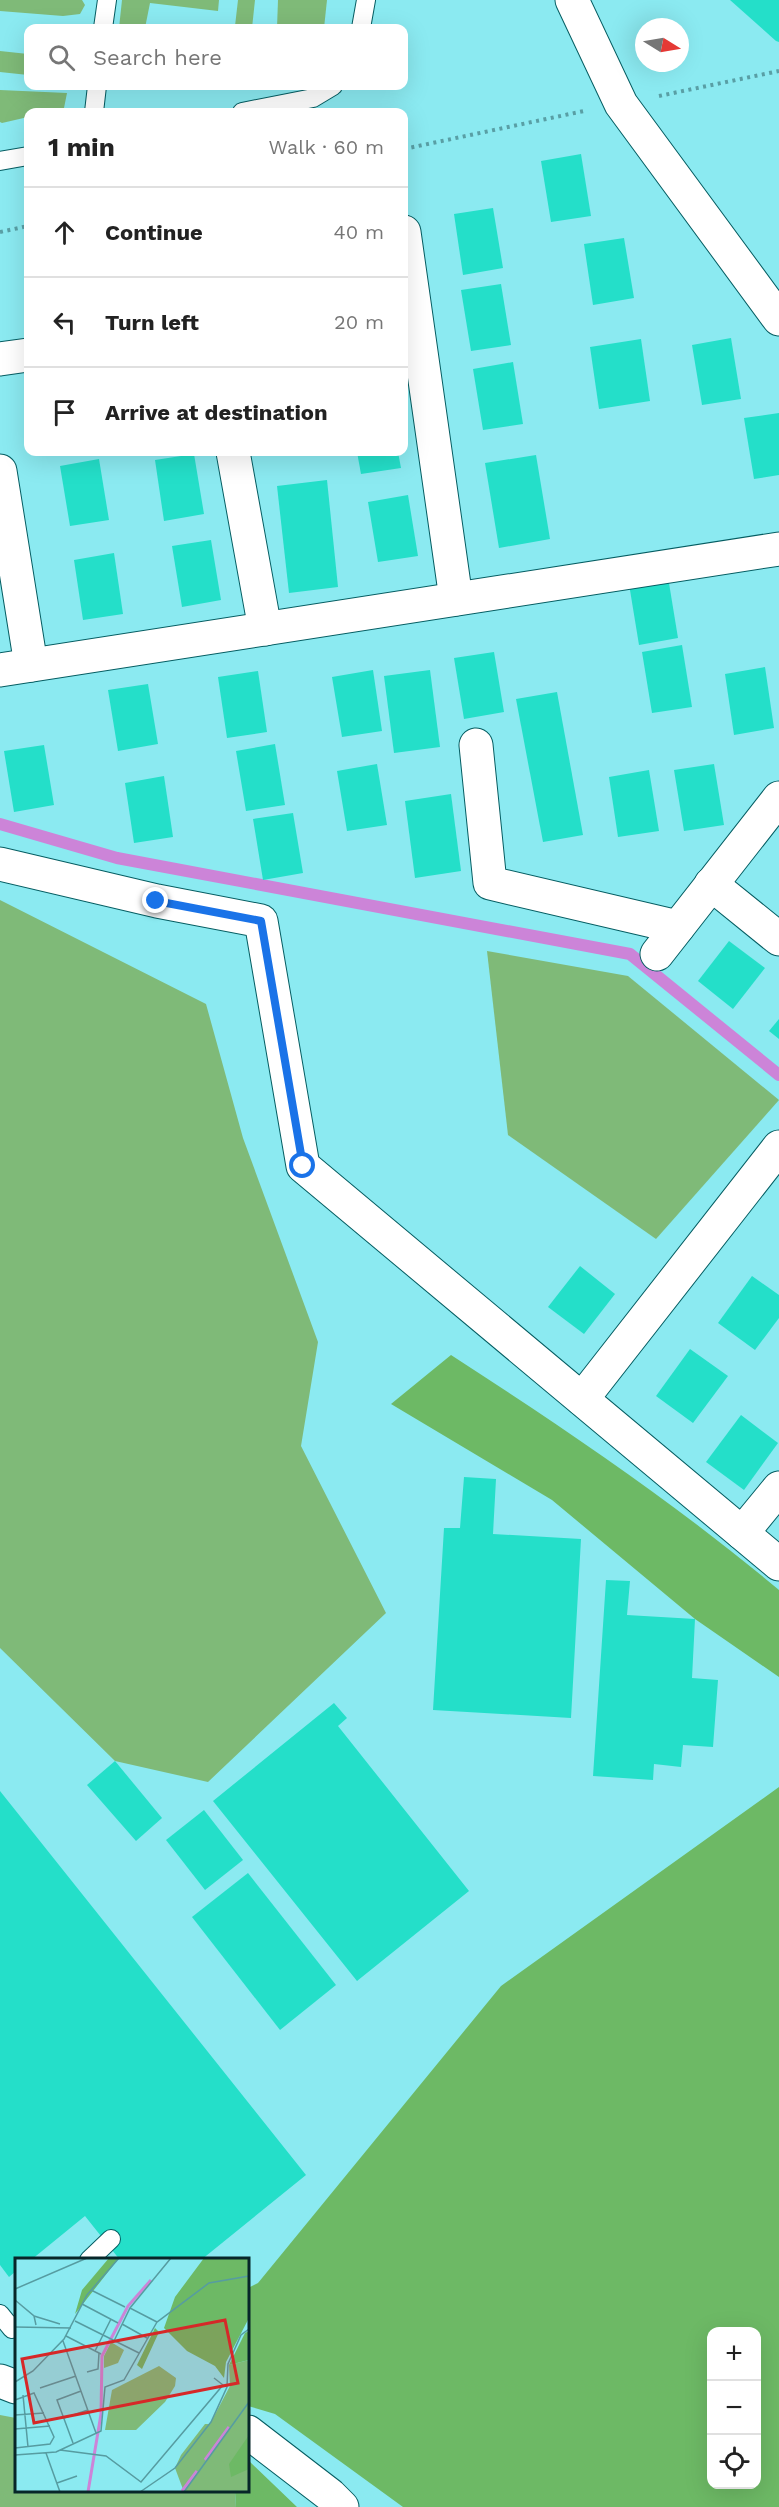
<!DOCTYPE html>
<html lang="en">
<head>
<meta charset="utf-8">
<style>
	:root { --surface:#fff; --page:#f2f2f2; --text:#222; --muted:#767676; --line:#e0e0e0 }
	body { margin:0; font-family:"Work Sans",sans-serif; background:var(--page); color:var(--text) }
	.controls { position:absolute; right:18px; bottom:18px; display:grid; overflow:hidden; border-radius:12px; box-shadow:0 6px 24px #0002 }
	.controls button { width:54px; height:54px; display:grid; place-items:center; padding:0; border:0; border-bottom:2px solid var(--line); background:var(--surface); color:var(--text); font:30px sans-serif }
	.compass { position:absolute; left:635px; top:18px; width:54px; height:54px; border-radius:50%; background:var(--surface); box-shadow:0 6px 24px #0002; rotate:101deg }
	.stop { position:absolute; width:18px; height:18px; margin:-14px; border:4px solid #1a73e8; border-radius:50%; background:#fff }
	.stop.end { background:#1a73e8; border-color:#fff; box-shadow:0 2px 6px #0008 }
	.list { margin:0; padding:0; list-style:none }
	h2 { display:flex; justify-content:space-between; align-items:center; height:78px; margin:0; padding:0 24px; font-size:26px }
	h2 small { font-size:20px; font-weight:400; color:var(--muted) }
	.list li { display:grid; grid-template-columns:39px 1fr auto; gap:18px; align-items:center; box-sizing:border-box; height:90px; padding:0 24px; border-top:2px solid var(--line) }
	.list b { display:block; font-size:22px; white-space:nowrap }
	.list em { font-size:20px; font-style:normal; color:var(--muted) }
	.icon { flex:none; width:33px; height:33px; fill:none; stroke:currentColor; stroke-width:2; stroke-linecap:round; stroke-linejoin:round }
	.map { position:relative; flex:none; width:779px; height:2507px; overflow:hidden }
	.search { position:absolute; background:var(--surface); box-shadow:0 6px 24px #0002; left:24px; top:24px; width:384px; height:66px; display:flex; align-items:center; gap:15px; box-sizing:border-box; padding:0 21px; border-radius:12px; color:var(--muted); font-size:22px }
	.panel { position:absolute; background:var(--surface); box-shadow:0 6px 24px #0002; left:24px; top:108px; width:384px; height:348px; border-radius:12px }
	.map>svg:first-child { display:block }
	.green { fill:#7fba78 }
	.forest { fill:#6db965; fill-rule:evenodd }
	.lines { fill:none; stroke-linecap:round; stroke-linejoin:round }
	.stream { stroke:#cc84d8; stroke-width:12 }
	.building { fill:#24dfc9 }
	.lane-casing { stroke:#055d62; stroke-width:20 }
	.street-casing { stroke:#055d62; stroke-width:35 }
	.path { stroke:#599fa5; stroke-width:4; stroke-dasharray:3 4.5; stroke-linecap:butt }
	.lane { stroke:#fff; stroke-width:18 }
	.street { stroke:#fff; stroke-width:33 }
	.route { stroke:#1a73e8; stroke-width:8 }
	.inset-river { fill:none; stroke:#cc84d8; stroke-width:3 }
	.inset-road { fill:none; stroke:#569ca1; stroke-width:1.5 }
	.view { fill:#d62828; fill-opacity:0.15; stroke:#d62828; stroke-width:3 }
	.inset-edge { fill:none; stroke:#072629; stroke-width:3 }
</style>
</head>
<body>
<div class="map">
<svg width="779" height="2507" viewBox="0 0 779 2507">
	<rect width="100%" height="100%" fill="#8beaf1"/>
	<!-- green -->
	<g class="green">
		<polygon points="0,0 82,0 85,5 80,14 63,16 0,11"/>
		<polygon points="122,0 219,0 218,11 150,3 145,28 119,28"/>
		<polygon points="238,0 255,0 252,28 171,28 172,24 235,26"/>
		<polygon points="278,0 327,0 324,28 277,28"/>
		<polygon points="0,51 28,54 28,75 0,72"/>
		<polygon points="0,90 67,93 64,108 47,112 28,112 28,117 2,123 0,122"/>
		<polygon points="0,900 206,1004 243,1138 318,1342 301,1446 386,1613 208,1782 115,1761 0,1648"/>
		<polygon points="487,951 628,976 779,1100 656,1239 508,1135"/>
		<polygon points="0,2415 16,2418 16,2490 235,2491 236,2507 0,2507"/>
	</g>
	<!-- forest -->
	<g class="forest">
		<path d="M451,1355C564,1428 675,1503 779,1590V1677L695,1619L552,1500L391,1404Z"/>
		<path d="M779,1787V2507H403L275,2414L248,2406V2288L258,2283L501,1986ZM712,2332H756V2484H712Z"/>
		<polygon points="248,2460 297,2507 236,2507 235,2491 248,2490"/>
	</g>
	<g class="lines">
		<!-- stream -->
		<polyline class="stream" points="0,824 117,858 630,954 779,1075"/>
	</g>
	<!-- building -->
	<g class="building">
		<polygon points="730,0 779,0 779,42 776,41"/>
		<polygon points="581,154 591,216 551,222 541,161"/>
		<polygon points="493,208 503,268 463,275 454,214"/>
		<polygon points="624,238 634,298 593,305 584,244"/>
		<polygon points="501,284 511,345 471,351 461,290"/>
		<polygon points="731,338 741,399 702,405 692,345"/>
		<polygon points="641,339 650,401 599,409 590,347"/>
		<polygon points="513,362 523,424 483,430 473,369"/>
		<polygon points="779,413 779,475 754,479 744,418"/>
		<polygon points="357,452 398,452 401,468 361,474"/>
		<polygon points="194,454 204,514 164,521 155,460"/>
		<polygon points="536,455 550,539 499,548 485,463"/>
		<polygon points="99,459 109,520 70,526 60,466"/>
		<polygon points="327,480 338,587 289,593 277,486"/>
		<polygon points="408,495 418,556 378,562 368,502"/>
		<polygon points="211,540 221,600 182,607 172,546"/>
		<polygon points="114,553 123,614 83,620 74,560"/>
		<polygon points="668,577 678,638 639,645 629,584"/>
		<polygon points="682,645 692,707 652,713 642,652"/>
		<polygon points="494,652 504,712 464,719 454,658"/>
		<polygon points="765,667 774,728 734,735 725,674"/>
		<polygon points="373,670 382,731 342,737 332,677"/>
		<polygon points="430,670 440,747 394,753 384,676"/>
		<polygon points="258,671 267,732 227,738 218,677"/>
		<polygon points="148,684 158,744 118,751 108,690"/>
		<polygon points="557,692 583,835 543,842 516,699"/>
		<polygon points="275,744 285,805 246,811 236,751"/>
		<polygon points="44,745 54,805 14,812 4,751"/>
		<polygon points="377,764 387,825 347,831 337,771"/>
		<polygon points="714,764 724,825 684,831 674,770"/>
		<polygon points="649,770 659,831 618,837 609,777"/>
		<polygon points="164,776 173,837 134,843 125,783"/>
		<polygon points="451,794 461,871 415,878 405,801"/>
		<polygon points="293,813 303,873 263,880 253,819"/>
		<polygon points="729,941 765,968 733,1009 698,981"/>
		<polygon points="779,1019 779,1039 769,1031"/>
		<polygon points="580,1266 615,1294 584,1334 548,1307"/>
		<polygon points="752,1276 779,1295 779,1318 755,1350 718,1323"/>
		<polygon points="690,1349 728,1376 693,1423 656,1396"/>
		<polygon points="741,1415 778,1443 744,1490 706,1462"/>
		<polygon points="464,1477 496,1479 493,1534 581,1539 571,1718 433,1710 444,1528 460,1528"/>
		<polygon points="606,1580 630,1581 627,1615 695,1619 692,1678 718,1680 713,1747 683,1745 681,1767 654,1764 653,1780 593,1776"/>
		<polygon points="334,1703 347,1718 338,1726 469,1891 357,1981 213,1801"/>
		<polygon points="115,1761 162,1818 136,1841 87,1785"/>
		<polygon points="0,1791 306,2175 201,2260 120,2260 85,2216 31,2260 16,2260 16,2271 9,2277 0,2265"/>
		<polygon points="204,1810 243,1860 205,1890 166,1840"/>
		<polygon points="248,1873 336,1985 280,2030 192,1917"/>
	</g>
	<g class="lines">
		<!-- lane casing -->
		<g class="lane-casing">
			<g id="lane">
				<polyline points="103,28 107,0"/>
				<polyline points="361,28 366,0"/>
				<polyline points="94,112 97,86"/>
				<polyline points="242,112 313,98 333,86"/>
				<polyline points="0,161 28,156"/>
				<polyline points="89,2260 111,2239"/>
				<polyline points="0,2314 12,2329 16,2325"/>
			</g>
		</g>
		<!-- street casing -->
		<g class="street-casing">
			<g id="street">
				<polyline points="572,0 621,104 779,319"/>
				<polyline points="404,232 456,599"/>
				<polyline points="0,359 28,355"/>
				<polyline points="233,452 265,629"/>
				<polyline points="0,471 31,665"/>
				<polyline points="0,670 779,549"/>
				<polyline points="476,745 490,883 678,927"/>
				<polyline points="0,864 157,901 261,921 303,1166 779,1564"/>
				<polyline points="711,884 779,939"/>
				<polyline points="657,954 779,798"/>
				<polyline points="582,1399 779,1147"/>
				<polyline points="742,1533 779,1488"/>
				<polyline points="0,2381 16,2387"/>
				<polyline points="248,2432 330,2495 342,2507"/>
			</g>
		</g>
		<!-- path -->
		<g class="path">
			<polyline points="659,96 779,71"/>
			<polyline points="404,149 584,111"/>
			<polyline points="0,232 28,226"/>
		</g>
		<!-- lane -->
		<use href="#lane" class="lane"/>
		<!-- street -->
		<use href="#street" class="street"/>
	</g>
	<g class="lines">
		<!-- route -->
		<polyline class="route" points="156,901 261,921 303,1166"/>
	</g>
	<!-- overview -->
	<g transform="translate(15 2258)">
		<rect width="234" height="234" fill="#8beaf1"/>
		<path d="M96,84L109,92L103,105L89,110V98ZM234,102V234H169L160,210L166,197L190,166H195L215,128L214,107ZM144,108L161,120L160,128L150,144L121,172H90L97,132Z" fill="#7fba78"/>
		<path d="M94,0H104L60,56L67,32ZM189,0H234V60L211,104L209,120L200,108L172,93L149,70L160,39ZM140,70L144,74L127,111L122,107ZM234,73V102L214,107L230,75ZM234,177V211L216,219L214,206Z" fill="#6db965"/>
		<path class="inset-river" d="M190,202L214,169M167,233L182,213M73,234L86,156L87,98L113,48L136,22"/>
		<path class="inset-road" d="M0,31L72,0M76,32L110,49M0,42L19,58L21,67M67,46L103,65M115,50L156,0M19,58L45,66M60,63L124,95M107,66L132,80M0,69L56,70M51,78L86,96M48,83L81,175M99,83L115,50L142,64L194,25L234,18M80,93L96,61M72,114L83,111L84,95M0,124L18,113L49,81L72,37L104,0M25,130L61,118M8,137L13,189M0,142L19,135L39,179L35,186L0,190M0,157L29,155M49,160L73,152M0,171L35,168M58,185L42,142L66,133M45,192L91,198L126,224L208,127L199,120M31,195L45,234M0,197L41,194L86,173L90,129L109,122L142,64M42,225L62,218M125,234L160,210L196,164L212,129L213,106L226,77L234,71M169,234L234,144"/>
		<path class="view" d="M210,62L223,125L19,165L7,101Z"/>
		<rect width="234" height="234" class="inset-edge"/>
	</g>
</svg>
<div class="controls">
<button>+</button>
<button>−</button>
<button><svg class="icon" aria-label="locate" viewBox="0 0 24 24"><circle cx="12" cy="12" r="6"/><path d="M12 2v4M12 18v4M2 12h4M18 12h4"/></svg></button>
</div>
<svg class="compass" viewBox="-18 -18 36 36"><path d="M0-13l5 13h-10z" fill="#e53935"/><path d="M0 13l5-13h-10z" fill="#767676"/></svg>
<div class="stop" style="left:303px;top:1166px"></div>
<div class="stop end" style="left:156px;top:901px"></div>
<div class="search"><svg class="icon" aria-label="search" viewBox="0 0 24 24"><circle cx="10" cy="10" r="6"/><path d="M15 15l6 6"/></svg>Search here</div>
<section class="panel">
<h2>1 min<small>Walk · 60 m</small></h2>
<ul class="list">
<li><svg class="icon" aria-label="ahead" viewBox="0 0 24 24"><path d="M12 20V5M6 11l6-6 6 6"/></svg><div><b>Continue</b></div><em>40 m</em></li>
<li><svg class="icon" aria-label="left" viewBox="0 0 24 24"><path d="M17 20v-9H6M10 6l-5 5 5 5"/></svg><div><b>Turn left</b></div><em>20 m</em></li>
<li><svg class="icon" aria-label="arrive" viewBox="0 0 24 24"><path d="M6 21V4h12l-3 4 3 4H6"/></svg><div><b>Arrive at destination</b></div></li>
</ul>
</section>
</div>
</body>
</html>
